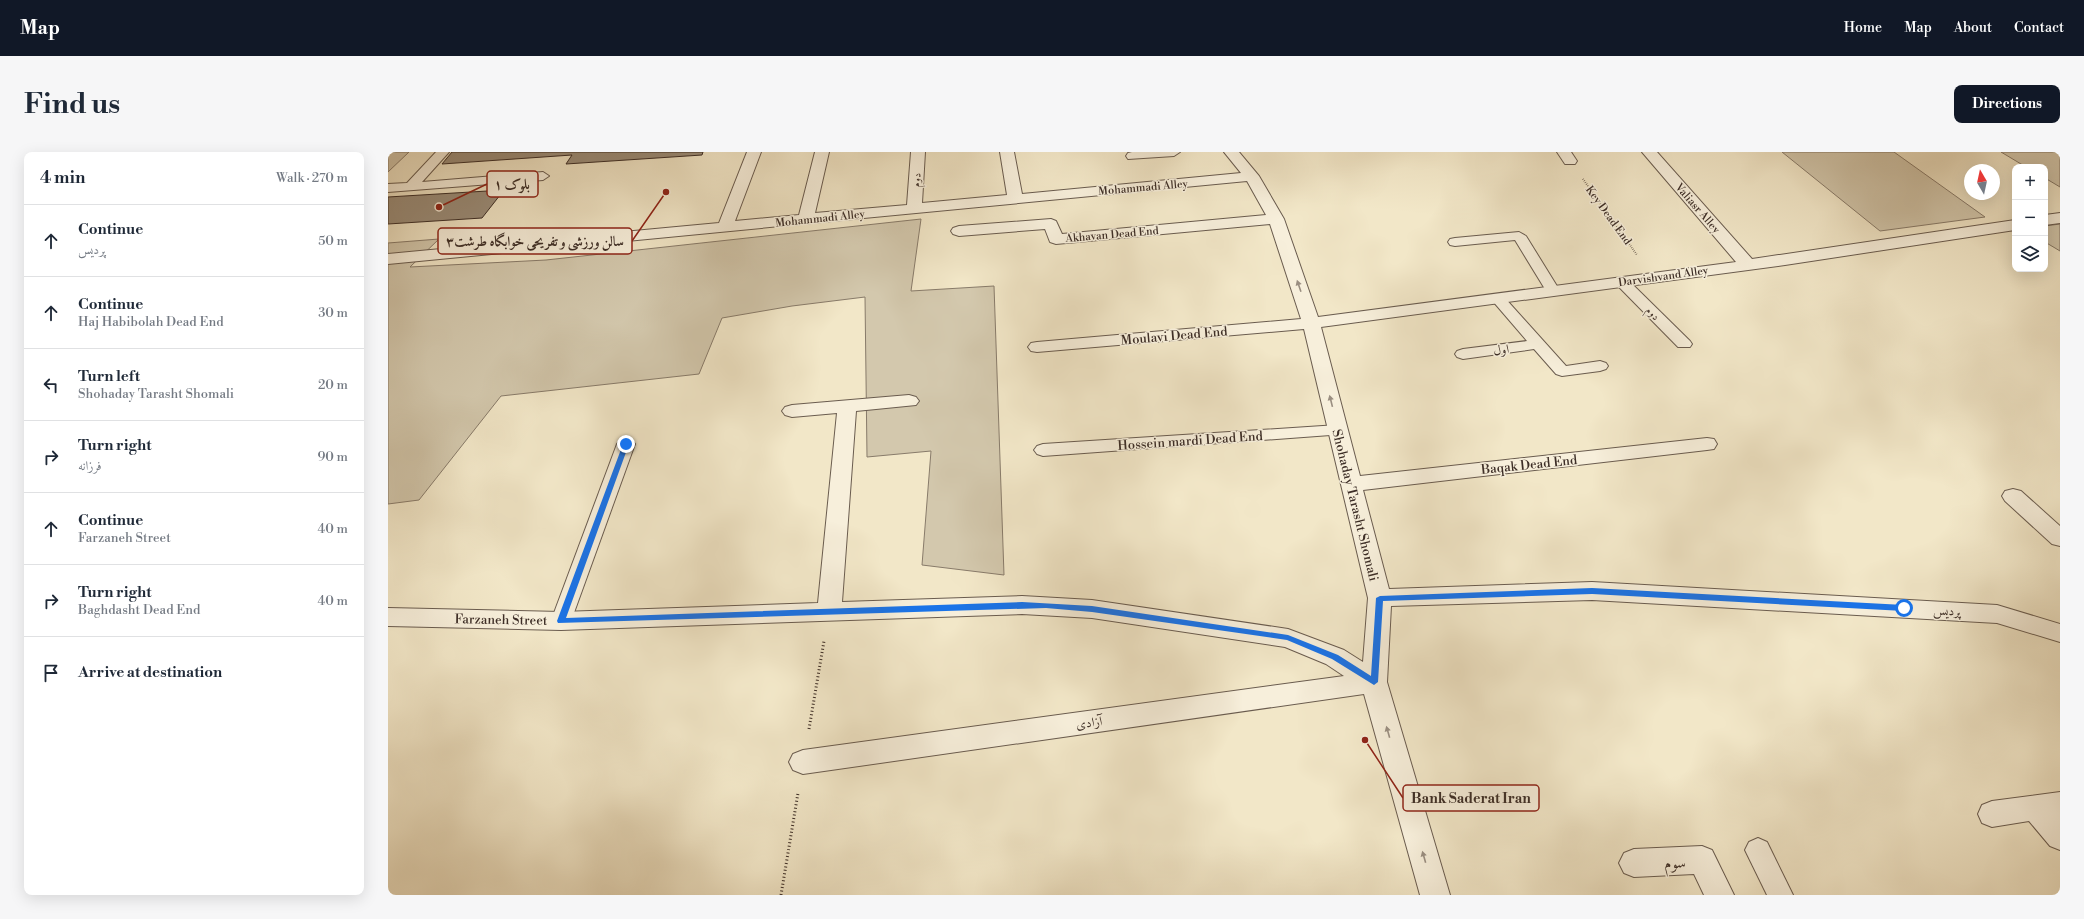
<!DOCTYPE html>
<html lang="en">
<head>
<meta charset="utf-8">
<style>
	:root { --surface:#fff; --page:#f6f6f7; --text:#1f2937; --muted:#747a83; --line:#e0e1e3; --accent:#111827 }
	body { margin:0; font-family:"Libre Bodoni",Amiri,serif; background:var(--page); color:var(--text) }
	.controls { position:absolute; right:12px; top:12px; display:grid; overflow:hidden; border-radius:8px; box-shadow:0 4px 16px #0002 }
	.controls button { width:36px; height:36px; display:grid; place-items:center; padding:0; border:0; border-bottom:1px solid var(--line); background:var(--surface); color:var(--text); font:20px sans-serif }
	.compass { position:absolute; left:1576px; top:12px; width:36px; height:36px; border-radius:50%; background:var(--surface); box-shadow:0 4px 16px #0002; rotate:351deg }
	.stop { position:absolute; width:12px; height:12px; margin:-9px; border:3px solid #1a73e8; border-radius:50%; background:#fff }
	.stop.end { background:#1a73e8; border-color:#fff; box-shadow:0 1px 4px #0008 }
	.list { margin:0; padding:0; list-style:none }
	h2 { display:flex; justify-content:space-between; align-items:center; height:52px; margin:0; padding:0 16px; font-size:17px }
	h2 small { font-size:13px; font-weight:400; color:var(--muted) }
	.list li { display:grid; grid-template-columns:26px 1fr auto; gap:12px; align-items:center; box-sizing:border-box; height:72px; padding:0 16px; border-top:1px solid var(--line) }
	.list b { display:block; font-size:15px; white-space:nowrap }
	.list p { margin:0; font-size:13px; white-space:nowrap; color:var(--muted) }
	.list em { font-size:13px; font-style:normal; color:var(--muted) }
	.icon { flex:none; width:22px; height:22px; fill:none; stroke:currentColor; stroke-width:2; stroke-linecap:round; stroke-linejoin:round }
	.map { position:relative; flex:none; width:1672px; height:743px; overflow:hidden; border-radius:8px }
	header { display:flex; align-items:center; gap:24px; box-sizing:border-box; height:56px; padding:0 20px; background:var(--accent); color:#fff }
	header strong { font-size:19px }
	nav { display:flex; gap:22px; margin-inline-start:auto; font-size:14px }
	.intro { display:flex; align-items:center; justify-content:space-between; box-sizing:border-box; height:96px; padding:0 24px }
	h1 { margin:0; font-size:28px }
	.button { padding:10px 18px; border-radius:8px; background:var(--accent); color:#fff; font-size:14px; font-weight:700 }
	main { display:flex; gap:24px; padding:0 24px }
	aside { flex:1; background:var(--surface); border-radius:8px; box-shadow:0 4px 16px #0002 }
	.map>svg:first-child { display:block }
	.green { fill:#d3c8ad; stroke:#887b6a }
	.building { fill:#9b8e7b; stroke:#3d2e27 }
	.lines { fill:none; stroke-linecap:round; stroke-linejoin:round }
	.service-casing { stroke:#6a5c4f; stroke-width:2 }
	.minor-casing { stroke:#6a5c4f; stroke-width:2 }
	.path-far1 { stroke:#3d2e27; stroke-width:2; stroke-dasharray:0.5 1.5; stroke-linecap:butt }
	.path { stroke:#3d2e27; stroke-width:3; stroke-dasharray:1 2.5; stroke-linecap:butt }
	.service { fill:#f7efdb; fill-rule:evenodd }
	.minor { fill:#f7efdb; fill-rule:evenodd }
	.oneway { fill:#9a8e81 }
	.route { fill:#1a73e8 }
	.labels { text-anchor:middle; stroke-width:3; stroke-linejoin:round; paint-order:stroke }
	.far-street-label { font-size:11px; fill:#3d2e27; stroke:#f7efdb }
	.street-label { font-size:13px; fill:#3d2e27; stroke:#f7efdb }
	.near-street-label { font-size:16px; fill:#3d2e27; stroke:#f7efdb }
	.leader { fill:none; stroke:#8f2418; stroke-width:1.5 }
	.callout-dot { fill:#8f2418; stroke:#f7efdb; stroke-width:1.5 }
	.callout { fill:#f7efdb; stroke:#8f2418; stroke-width:1.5 }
	.callout-label { font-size:14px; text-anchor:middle; font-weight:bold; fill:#3d2e27 }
</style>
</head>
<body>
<header>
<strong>Map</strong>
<nav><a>Home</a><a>Map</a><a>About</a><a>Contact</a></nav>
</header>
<div class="intro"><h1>Find us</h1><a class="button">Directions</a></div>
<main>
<aside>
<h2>4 min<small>Walk · 270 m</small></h2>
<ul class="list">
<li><svg class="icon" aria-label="ahead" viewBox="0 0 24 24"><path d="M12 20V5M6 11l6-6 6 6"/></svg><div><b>Continue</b><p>پردیس</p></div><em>50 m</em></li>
<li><svg class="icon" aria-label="ahead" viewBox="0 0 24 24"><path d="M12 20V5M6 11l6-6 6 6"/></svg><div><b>Continue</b><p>Haj Habibolah Dead End</p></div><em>30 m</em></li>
<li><svg class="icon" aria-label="left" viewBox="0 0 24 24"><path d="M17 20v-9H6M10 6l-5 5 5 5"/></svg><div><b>Turn left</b><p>Shohaday Tarasht Shomali</p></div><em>20 m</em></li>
<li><svg class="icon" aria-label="right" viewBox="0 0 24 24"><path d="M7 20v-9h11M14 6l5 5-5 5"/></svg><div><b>Turn right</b><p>فرزانه</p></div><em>90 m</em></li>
<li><svg class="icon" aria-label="ahead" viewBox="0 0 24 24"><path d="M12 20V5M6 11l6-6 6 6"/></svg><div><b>Continue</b><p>Farzaneh Street</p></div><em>40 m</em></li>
<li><svg class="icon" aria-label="right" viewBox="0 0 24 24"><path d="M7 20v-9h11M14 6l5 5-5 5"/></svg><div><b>Turn right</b><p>Baghdasht Dead End</p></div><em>40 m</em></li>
<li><svg class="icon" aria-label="arrive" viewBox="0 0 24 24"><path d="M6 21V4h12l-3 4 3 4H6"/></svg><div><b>Arrive at destination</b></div></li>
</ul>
</aside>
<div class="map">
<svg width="1672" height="743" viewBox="0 0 1672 743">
	<rect width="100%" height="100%" fill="#f2e7c8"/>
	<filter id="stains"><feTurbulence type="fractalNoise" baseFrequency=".005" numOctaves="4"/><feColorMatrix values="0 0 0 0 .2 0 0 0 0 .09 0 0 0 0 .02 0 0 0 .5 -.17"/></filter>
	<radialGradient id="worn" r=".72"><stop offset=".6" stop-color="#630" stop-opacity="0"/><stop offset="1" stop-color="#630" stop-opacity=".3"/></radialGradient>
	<!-- green -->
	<g class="green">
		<polygon points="0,0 21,0 0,20"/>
		<polygon points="1394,0 1506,0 1597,65 1492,79"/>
		<polygon points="1613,0 1672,0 1672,35 1657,26 1657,15 1638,15"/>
		<polygon points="533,67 523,139 606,134 616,423 534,413 543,299 479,305 477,145 404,154 334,166 311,222 113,244 31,348 0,352 0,91 51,87 22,115 158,108"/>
		<polygon points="1672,72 1672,99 1657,90 1657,74"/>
	</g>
	<!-- building -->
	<g class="building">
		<polygon points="64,0 315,0 314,3 178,12 184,3 54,12"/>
		<polygon points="116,38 94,66 0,72 0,45"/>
	</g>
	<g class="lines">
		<!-- service casing -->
		<g class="service-casing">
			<g id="service">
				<polygon points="48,0 61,0 34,30 155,20 161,24 155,28 0,40 0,32 19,31"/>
				<polygon points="744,0 792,0 786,4 740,7 738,4 740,1"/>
				<polygon points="1131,80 1138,84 1172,139 1170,142 1160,142 1127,88 1067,94 1062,93 1060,90 1062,87 1067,86"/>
				<polygon points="1234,126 1239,127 1302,189 1304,192 1302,195 1290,195 1229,133 1227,130 1229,127"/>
				<polygon points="1110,143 1115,144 1178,214 1212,209 1218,211 1220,214 1218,217 1212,219 1174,224 1168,222 1146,197 1075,207 1069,205 1067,202 1069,199 1075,197 1139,189 1103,147 1105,144"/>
				<polygon points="950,273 956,274 959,278 956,282 655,304 649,302 646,298 649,294 655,292"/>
				<polygon points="238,286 244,288 247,292 183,469 180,475 173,477 166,475 163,469 229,292 232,288"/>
				<polygon points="1370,686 1379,690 1405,743 1379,743 1357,698 1361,690"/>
			</g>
		</g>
		<!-- minor casing -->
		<g class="minor-casing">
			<g id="minor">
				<polygon points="359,0 373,0 347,69 411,63 427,0 441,0 427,61 519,53 523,0 537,0 534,51 619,43 612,0 626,0 634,42 853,21 836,0 851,0 871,24 896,67 930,165 1348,110 1254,0 1269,0 1364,107 1627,68 1627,78 1397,113 933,175 972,324 1319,286 1326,287 1329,292 1326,297 1319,298 975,338 1001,437 1204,430 1609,453 1672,472 1672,490 1609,471 1204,448 1003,454 999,530 1062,743 1032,743 976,542 415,622 405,618 401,610 405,602 415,598 956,524 938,512 897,495 704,466 634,462 173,478 0,474 0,456 173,460 430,451 449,261 404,265 397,263 394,259 397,255 404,253 521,243 528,245 531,249 528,253 468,259 454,450 634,444 704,448 900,477 956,498 975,510 980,446 916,177 649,200 643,199 640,195 643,191 649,190 913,167 882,72 668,92 662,90 657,77 571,84 565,82 563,79 565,76 571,74 663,67 668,69 674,82 878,63 859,29 0,112 0,102 331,71"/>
				<polygon points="1169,0 1183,0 1189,9 1187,12 1177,12"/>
				<polygon points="1672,61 1672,71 1657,73 1657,63"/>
				<polygon points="1625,337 1633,339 1672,374 1672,394 1664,392 1617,349 1614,344 1617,339"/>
				<polygon points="1672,640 1672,698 1662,694 1641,669 1604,675 1594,671 1590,662 1594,653 1604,649"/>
				<polygon points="1314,694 1324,698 1346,743 1316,743 1306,722 1246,725 1236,721 1231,711 1236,701 1246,697"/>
			</g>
		</g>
		<!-- path-far1 -->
		<polyline class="path-far1" points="1195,27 1249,103"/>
		<!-- path -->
		<g class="path">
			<polyline points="421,577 436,489"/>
			<polyline points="393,743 410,641"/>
		</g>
		<!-- service -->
		<use href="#service" class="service"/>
		<!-- minor -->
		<use href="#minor" class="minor"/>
	</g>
	<!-- one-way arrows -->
	<defs><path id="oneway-solid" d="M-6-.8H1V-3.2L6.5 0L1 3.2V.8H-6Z"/></defs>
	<g class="oneway">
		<use href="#oneway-solid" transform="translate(911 134) rotate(-109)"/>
		<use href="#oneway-solid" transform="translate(943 249) rotate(-104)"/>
		<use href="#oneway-solid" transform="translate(1000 580) rotate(-106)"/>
		<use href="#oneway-solid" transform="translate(1036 705) rotate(-106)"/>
	</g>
	<!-- route -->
	<polygon class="route" points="238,290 241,292 178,466 634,450 704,454 900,483 950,503 983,524 988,446 992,444 1204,436 1516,453 1519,456 1516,459 1204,442 995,449 990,530 986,533 944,507 899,488 704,460 658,456 170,471 169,469 235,292"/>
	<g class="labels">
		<!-- far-street labels -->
		<g class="far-street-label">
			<text transform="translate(528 28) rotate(-86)" y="4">دوم</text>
			<text transform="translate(755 35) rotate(-5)" y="4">Mohammadi Alley</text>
			<text transform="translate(1310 56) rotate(49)" y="4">Valiasr Alley</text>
			<text transform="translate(1221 63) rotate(54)" y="4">Key Dead End</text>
			<text transform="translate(432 66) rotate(-6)" y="4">Mohammadi Alley</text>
			<text transform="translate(724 82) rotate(-5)" y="4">Akhavan Dead End</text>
			<text transform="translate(1275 124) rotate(-8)" y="4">Darvishvand Alley</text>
			<text transform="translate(1265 161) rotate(45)" y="4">دوم</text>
		</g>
		<!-- street labels -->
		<g class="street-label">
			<text transform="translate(786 183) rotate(-5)" y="5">Moulavi Dead End</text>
			<text transform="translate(1113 197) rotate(-7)" y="5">اول</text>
			<text transform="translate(802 288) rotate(-4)" y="5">Hossein mardi Dead End</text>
			<text transform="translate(1141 312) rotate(-6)" y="5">Baqak Dead End</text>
			<text transform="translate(968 353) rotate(76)" y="5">Shohaday Tarasht Shomali</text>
			<text transform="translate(1559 458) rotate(4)" y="5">پردیس</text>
			<text transform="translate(113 467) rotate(1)" y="5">Farzaneh Street</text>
			<text transform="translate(701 570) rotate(-8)" y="5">آزادی</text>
		</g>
		<!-- near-street labels -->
		<g class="near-street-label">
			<text transform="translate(1287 710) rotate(-2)" y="6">سوم</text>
		</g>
	</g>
	<!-- callouts -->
	<path class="leader" d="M51 55L99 32M278 40L244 89M977 588L1015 646"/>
	<g class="callout-dot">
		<circle cx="51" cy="55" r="4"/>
		<circle cx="278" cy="40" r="4"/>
		<circle cx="977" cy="588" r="4"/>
	</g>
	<g class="callout">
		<rect x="99" y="19" width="51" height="26" rx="4"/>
		<rect x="50" y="76" width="194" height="26" rx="4"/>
		<rect x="1015" y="633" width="136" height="26" rx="4"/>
	</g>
	<g class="callout-label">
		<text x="124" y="37">بلوک ۱</text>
		<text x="147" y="94">سالن ورزشی و تفریحی خوابگاه طرشت۳</text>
		<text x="1083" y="651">Bank Saderat Iran</text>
	</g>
	<rect width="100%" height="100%" filter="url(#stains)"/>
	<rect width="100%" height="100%" fill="url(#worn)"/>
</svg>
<div class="controls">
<button>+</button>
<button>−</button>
<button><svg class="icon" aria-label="layers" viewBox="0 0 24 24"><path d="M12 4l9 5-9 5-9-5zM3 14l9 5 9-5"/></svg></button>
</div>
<svg class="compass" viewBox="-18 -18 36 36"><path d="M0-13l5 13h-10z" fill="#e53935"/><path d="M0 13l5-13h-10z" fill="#747a83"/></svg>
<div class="stop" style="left:1516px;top:456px"></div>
<div class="stop end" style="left:238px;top:292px"></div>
</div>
</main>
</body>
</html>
